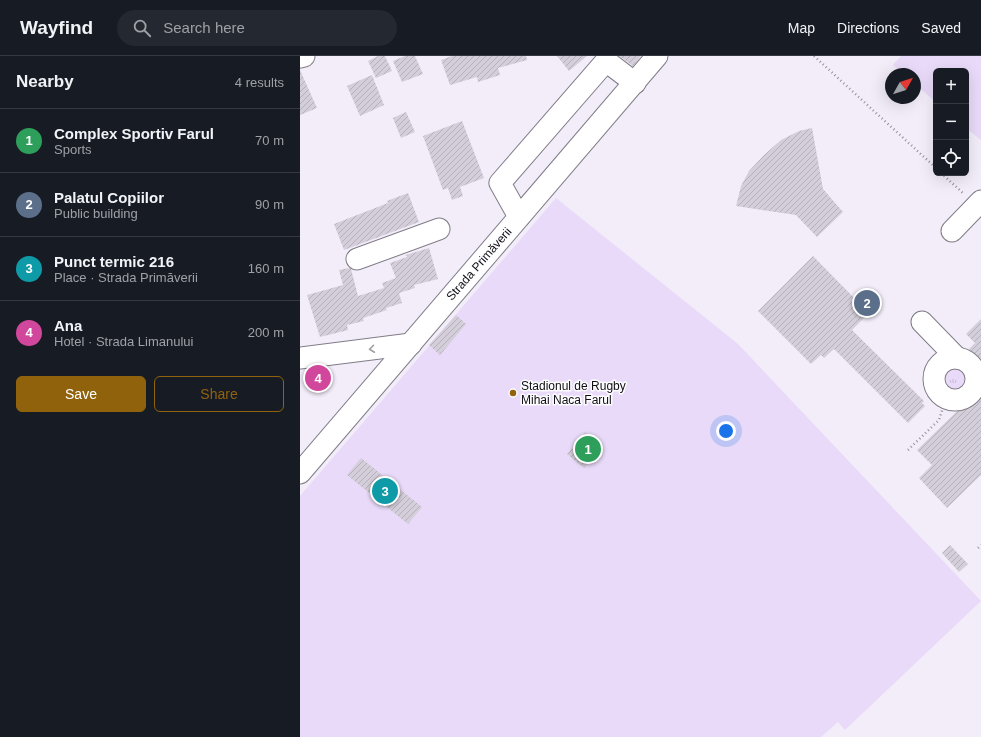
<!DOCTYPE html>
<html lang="en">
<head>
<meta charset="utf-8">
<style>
	:root { --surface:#171b24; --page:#242831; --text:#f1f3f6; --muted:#9ea1a6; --line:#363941; --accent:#90620c }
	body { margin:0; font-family:Arial,sans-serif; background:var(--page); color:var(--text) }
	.controls { position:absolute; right:12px; top:12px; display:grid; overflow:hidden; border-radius:6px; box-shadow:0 4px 16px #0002 }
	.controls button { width:36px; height:36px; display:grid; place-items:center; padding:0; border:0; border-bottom:1px solid var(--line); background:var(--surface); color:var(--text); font:20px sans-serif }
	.compass { position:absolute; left:585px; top:12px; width:36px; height:36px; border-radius:50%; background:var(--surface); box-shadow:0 4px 16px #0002; rotate:51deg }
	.you { position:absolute; left:426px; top:375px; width:14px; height:14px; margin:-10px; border:3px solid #fff; border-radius:50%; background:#1a73e8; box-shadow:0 0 0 6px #1a73e833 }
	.badge { display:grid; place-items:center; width:26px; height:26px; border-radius:50%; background:var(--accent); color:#fff; font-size:13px; font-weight:700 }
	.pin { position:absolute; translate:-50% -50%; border:2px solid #fff; box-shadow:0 1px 4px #0006 }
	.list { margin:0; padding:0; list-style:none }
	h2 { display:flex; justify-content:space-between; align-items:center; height:52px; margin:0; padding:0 16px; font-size:17px }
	h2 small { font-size:13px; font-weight:400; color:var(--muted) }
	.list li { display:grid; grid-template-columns:26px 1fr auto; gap:12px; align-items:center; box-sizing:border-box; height:64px; padding:0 16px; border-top:1px solid var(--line) }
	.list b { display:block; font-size:15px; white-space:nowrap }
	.list p { margin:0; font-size:13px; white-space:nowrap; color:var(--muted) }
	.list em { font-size:13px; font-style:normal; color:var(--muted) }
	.actions { display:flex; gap:8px; padding:12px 16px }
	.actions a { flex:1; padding:9px 0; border:1px solid var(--accent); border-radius:6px; text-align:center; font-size:14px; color:var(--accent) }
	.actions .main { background:var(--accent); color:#fff }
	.icon { flex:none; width:22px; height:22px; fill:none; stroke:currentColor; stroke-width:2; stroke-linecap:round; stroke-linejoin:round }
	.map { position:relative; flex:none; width:681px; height:681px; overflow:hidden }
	header { display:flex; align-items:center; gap:24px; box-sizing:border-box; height:56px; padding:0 20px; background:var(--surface); border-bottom:1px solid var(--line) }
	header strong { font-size:19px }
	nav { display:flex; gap:22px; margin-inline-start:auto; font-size:14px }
	.search { width:280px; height:36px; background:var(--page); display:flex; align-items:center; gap:10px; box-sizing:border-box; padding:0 14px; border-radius:22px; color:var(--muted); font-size:15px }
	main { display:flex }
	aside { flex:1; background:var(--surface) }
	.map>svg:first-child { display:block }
	.grass { fill:url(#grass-tufts) }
	.pitch { fill:#e8daf8 }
	.building { fill:url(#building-hatch) }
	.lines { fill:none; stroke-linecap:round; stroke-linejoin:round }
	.minor-casing { stroke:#817c87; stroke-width:23 }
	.path { stroke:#949099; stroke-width:2.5; stroke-dasharray:1 3; stroke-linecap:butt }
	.minor { stroke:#fff; stroke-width:21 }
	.oneway { stroke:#a09fa1 }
	.poi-dot { fill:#90620c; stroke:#fdfcff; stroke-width:1.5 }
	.labels { text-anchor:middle; stroke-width:3; stroke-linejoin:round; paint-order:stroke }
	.street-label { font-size:12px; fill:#110f13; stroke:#fdfcff }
	.poi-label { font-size:12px; fill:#110f13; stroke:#fdfcff; text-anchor:start }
</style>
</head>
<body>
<header>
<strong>Wayfind</strong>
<div class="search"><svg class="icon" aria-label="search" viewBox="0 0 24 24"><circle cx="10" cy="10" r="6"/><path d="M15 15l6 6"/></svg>Search here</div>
<nav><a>Map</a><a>Directions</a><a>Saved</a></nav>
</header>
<main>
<aside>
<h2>Nearby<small>4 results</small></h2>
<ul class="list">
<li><span class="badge" style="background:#2e9e5b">1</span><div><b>Complex Sportiv Farul</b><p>Sports</p></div><em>70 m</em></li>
<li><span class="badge" style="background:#5c6f8a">2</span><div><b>Palatul Copiilor</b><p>Public building</p></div><em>90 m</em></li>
<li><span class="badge" style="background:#0f9aa8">3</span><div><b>Punct termic 216</b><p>Place · Strada Primăverii</p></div><em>160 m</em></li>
<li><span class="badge" style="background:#d1479c">4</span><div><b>Ana</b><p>Hotel · Strada Limanului</p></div><em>200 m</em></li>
</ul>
<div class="actions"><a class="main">Save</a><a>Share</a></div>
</aside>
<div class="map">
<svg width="681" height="681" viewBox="0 0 681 681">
	<defs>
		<pattern id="grass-tufts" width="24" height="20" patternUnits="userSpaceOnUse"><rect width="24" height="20" fill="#e8daf8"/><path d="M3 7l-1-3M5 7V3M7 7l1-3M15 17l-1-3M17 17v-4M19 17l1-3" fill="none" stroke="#c6bad4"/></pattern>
		<pattern id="building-hatch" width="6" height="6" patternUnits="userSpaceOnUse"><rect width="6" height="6" fill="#d4ceda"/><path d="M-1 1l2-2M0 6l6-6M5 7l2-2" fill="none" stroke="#b5b0ba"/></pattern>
	</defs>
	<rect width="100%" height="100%" fill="#f2edf9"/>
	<!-- grass -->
	<circle class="grass" cx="655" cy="322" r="13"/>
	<!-- pitch -->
	<g class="pitch">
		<polygon points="601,0 681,0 681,84 666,72 666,15 636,15 636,46 615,28 615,18 603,18 593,9"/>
		<polygon points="256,142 438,288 681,545 545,674 538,666 521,681 0,681 0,440"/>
	</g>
	<!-- building -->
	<g class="building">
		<polygon points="78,0 85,0 92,15 76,22 68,5"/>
		<polygon points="105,0 115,0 123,18 102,26 93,5"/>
		<polygon points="152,0 226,0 227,4 198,12 200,19 178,26 177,21 150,29 141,4"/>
		<polygon points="257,0 287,0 269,15"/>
		<polygon points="319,0 341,0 333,10"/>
		<polygon points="0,14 17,52 0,59"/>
		<polygon points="72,19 84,49 60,60 47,30"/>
		<polygon points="106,56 115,76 101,82 93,62"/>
		<polygon points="162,65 184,122 160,131 163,140 152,144 148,132 143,134 123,80"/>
		<polygon points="512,72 523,133 543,156 517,181 496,159 436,150 441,130 449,115 464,99 481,84 499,75"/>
		<polygon points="108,137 119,166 44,194 34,168 88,147 87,145"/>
		<polygon points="129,192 138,223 114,229 115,232 99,237 102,247 86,252 87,254 63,262 64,265 47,269 48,274 20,281 7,239 43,229 39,214 49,212 51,213 58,240 84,232 82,227 96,222 90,207 107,201 106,199"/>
		<polygon points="513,200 569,257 552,274 624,345 622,347 625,350 608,367 534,293 524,302 521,299 511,308 458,255"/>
		<polygon points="156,259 166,268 140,299 129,289"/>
		<polygon points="681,263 681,310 667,295 675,287 666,278"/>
		<polygon points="681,332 681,419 647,452 619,422 632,409 617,394"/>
		<polygon points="285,376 302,391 284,412 267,398"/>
		<polygon points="61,402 122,451 108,468 47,419"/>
		<polygon points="650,489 668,508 659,516 642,497"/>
	</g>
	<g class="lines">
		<!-- minor casing -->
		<g class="minor-casing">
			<g id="minor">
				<polyline points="0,1 4,0"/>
				<polyline points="219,161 200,127 306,5 335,27"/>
				<polyline points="652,175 681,145"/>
				<polyline points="57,203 139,173"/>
				<polyline points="622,266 657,302"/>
				<circle cx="655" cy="323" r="21"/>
				<polyline points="0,302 111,288"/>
				<polyline points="0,417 357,0"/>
			</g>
		</g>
		<!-- path -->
		<g class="path">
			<polyline points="514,0 636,112"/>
			<polyline points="641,117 664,138"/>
			<polyline points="676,329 681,334"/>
			<polyline points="608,394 639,364 646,342"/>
			<polyline points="678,492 681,489"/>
		</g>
		<!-- minor -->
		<use href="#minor" class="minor"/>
	</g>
	<!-- one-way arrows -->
	<defs><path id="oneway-chevron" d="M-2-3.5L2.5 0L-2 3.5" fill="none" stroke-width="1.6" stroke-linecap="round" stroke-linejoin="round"/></defs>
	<use class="oneway" href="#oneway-chevron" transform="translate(72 293) rotate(173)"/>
	<!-- markers -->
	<circle class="poi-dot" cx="213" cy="337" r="4"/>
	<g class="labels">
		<!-- street labels -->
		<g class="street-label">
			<text transform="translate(179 208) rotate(-49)" y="4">Strada Primăverii</text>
		</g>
		<!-- poi labels -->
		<g class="poi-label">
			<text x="221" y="334">Stadionul de Rugby<tspan x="221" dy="14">Mihai Naca Farul</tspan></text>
		</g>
	</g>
</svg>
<div class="controls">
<button>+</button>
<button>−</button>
<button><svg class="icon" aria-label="locate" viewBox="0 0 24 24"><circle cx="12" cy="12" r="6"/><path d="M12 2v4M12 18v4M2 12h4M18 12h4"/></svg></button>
</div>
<svg class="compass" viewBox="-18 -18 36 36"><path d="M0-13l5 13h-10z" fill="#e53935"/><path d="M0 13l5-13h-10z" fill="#9ea1a6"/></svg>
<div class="you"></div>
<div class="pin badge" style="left:288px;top:393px;background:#2e9e5b">1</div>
<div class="pin badge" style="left:567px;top:247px;background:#5c6f8a">2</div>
<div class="pin badge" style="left:85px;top:435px;background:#0f9aa8">3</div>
<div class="pin badge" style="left:18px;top:322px;background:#d1479c">4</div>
</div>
</main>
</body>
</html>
